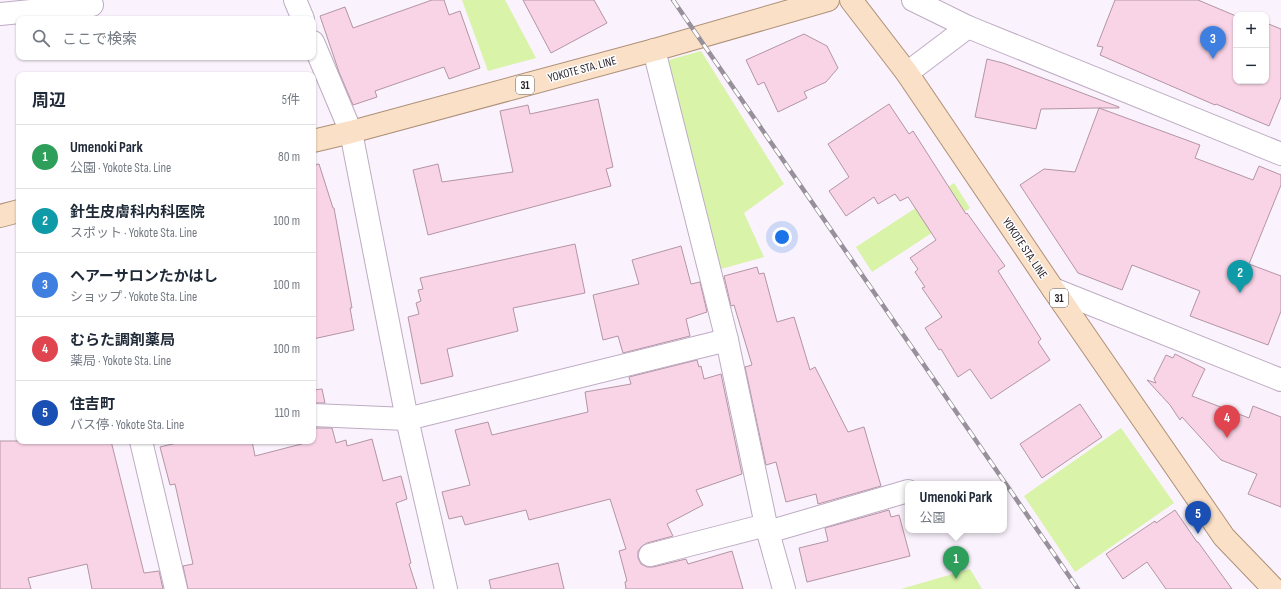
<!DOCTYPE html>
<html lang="ja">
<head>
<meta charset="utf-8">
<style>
	:root { --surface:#fff; --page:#f2f2f3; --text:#1f2937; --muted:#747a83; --line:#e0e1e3; --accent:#0054be }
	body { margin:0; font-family:"Sofia Sans Condensed","Noto Sans JP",sans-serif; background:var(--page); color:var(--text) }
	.controls { position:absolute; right:12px; top:12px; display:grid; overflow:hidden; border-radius:8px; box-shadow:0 1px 3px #0004 }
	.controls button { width:36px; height:36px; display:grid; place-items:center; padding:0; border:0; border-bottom:1px solid var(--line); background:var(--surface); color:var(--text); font:20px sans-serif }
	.you { position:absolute; left:782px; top:237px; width:14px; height:14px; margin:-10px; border:3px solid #fff; border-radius:50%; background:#1a73e8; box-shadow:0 0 0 6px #1a73e833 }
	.badge { display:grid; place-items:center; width:26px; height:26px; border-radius:50%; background:var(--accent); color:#fff; font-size:13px; font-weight:700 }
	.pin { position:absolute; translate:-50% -33px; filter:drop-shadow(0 1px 2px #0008) }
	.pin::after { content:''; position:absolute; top:21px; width:14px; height:12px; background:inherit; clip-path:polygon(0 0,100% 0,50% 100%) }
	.popup { position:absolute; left:905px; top:481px; width:102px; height:52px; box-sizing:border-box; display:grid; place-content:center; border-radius:8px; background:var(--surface); filter:drop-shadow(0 1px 3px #0005); font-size:13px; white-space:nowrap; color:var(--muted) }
	.popup b { font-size:15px; color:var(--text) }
	.popup::after { content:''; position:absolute; left:50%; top:100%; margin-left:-8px; border:8px solid transparent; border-top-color:var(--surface) }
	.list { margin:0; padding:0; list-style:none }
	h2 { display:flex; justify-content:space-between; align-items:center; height:52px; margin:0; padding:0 16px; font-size:17px }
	h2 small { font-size:13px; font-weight:400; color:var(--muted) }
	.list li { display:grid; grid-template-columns:26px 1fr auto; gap:12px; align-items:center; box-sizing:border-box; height:64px; padding:0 16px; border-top:1px solid var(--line) }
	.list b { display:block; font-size:15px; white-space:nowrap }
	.list p { margin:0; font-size:13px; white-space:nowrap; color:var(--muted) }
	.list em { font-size:13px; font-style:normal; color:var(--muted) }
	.icon { flex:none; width:22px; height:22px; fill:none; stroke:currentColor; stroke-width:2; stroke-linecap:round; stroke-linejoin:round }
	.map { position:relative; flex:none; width:1281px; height:589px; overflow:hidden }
	.search { position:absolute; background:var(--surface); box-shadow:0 1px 3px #0004; left:16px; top:16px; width:300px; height:44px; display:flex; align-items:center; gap:10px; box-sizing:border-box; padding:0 14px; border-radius:8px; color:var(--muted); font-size:15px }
	.panel { position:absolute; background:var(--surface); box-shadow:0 1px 3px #0004; left:16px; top:72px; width:300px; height:372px; border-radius:8px }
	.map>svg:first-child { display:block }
	.green { fill:#d9f3a9 }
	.building { fill:#f9d4e6; stroke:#b395a4 }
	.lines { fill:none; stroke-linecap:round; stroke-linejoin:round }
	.minor-casing { stroke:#beacc4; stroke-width:24 }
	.primary-casing { stroke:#ae9078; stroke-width:24 }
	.minor { stroke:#fff; stroke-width:22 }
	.primary { stroke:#f9e0c7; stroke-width:22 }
	.rail-casing { stroke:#98909a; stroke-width:4.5 }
	.rail { stroke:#fff; stroke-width:3; stroke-dasharray:9; stroke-linecap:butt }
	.labels { text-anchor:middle; stroke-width:3; stroke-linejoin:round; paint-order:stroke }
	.shield { fill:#fff; stroke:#69646b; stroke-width:1 }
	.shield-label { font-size:11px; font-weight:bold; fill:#29222b }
	.street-label { font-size:12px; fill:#29222b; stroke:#fff }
</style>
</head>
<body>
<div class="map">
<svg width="1281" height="589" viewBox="0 0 1281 589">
	<rect width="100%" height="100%" fill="#faf2fc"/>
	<!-- green -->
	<g class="green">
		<polygon points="462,0 505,0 536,58 488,71"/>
		<polygon points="701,51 784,184 744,213 764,257 721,269 665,61"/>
		<polygon points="954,183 970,208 872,272 856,247"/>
		<polygon points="1121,428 1174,503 1075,572 1024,496"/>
		<polygon points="970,569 982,589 901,589"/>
	</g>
	<!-- building -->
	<g class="building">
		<polygon points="432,0 444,0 449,15 460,11 480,68 449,79 444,67 375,91 377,97 353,105 339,72 320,16 345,7 353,28"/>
		<polygon points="523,0 594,0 607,23 551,53"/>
		<polygon points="1115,0 1198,0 1236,16 1236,81 1266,81 1266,23 1281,29 1281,97 1269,126 1216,104 1215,105 1100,55 1103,47 1097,46"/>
		<polygon points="804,34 827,46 838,68 826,82 804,92 807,98 778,112 764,82 758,85 746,60"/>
		<polygon points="987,59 1003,63 1119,107 1119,108 1099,108 1200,145 1195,158 1253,180 1259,166 1281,175 1281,185 1249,264 1281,276 1281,311 1268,345 1190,316 1200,291 1132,265 1122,290 1078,273 1020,185 1044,169 1075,172 1099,108 1041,109 1036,129 975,117"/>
		<polygon points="598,99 613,167 606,169 611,186 428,235 413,170 438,164 442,182 513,172 500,111 528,105 530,114"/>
		<polygon points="889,104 909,134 913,131 966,214 967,213 1005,266 998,271 1041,339 1038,342 1050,360 991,399 970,369 958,377 941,349 939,350 925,328 942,317 922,288 925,287 915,272 918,269 910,258 936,240 908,197 900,201 895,194 878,204 874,197 846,216 829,191 849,177 828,144"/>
		<polygon points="319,164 333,208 334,208 352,308 350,308 354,330 313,339 313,165"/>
		<polygon points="575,244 585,293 513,308 518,331 447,349 453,376 421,384 408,317 419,314 416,303 421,301 418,290 423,289 420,278"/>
		<polygon points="681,246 691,284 700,282 707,312 686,319 690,336 623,353 618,336 603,340 593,295 639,284 632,260"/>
		<polygon points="757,267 759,274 764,273 777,322 794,317 810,370 815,367 848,432 864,427 881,486 818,504 816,494 786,502 776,462 766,465 745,367 752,365 734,305 731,306 724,276"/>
		<polygon points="1175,354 1205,369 1192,396 1249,418 1253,406 1281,417 1281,507 1248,494 1257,474 1221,460 1182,417 1180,420 1170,405 1147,380 1156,383 1154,379 1166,355 1173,358"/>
		<polygon points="697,360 699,367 701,366 704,379 721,374 742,474 696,490 703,505 667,524 673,536 647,543 642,546 638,551 638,558 641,564 647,567 653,567 686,559 688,564 732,551 743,589 626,589 625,582 627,581 619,551 626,549 610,499 529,520 526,510 465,525 462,516 449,519 442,492 470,485 455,430 488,422 492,435 588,412 585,392 631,384 629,377"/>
		<polygon points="322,389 325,403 313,403 313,390"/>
		<polygon points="1080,404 1102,437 1042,478 1020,444"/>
		<polygon points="313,428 332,428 336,443 346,440 347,446 372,439 383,481 401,476 407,499 396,503 411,563 409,564 417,589 188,589 183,566 193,564 175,484 170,485 160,447 185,441 252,441 255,456 313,441"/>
		<polygon points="0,441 111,441 144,573 159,571 163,589 92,589 87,564 28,578 31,589 0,589"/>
		<polygon points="889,510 891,517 899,515 910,556 807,582 799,548 828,541 825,528"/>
		<polygon points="1175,510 1197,542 1198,542 1232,589 1166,589 1147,562 1123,579 1106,554 1155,521 1156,523"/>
		<polygon points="558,563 564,589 491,589 489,580"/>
	</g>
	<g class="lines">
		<!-- minor casing -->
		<g class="minor-casing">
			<g id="minor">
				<polyline points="295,0 303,19"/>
				<polyline points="913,0 968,27"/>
				<polyline points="0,14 92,5"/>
				<polyline points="313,42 351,132 407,419 446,589"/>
				<polyline points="654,50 727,340 766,525 784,589"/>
				<polyline points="907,73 968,27 1281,154"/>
				<polyline points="1053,289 1281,380"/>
				<polyline points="313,415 407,419 727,340"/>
				<polyline points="141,441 176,589"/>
				<polyline points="768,532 908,491"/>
				<polyline points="650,555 766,525"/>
			</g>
		</g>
		<!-- primary casing -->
		<g class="primary-casing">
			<g id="primary">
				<polyline points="851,0 907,73 1053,289 1224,537 1274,589"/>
				<polyline points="313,141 351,132 654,50 828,0"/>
				<polyline points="0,216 19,211"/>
			</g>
		</g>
		<!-- minor -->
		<use href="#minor" class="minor"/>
		<!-- primary -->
		<use href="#primary" class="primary"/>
		<!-- rail casing -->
		<g class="rail-casing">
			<polyline id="rail" points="673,0 1078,589"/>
		</g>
		<!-- rail -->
		<use href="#rail" class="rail"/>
	</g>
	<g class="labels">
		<!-- shield labels -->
		<g class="shield">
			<rect x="516" y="76" width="18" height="18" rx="3"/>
			<rect x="1050" y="289" width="18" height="18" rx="3"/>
		</g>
		<g class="shield-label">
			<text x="525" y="89">31</text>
			<text x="1059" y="302">31</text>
		</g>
		<!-- street labels -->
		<g class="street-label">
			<text transform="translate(582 69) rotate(-15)" y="4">YOKOTE STA. LINE</text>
			<text transform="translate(1025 248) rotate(56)" y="4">YOKOTE STA. LINE</text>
		</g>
	</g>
</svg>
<div class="controls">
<button>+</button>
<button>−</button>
</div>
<div class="you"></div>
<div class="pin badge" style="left:956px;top:579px;background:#2e9e5b">1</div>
<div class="popup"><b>Umenoki Park</b>公園</div>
<div class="pin badge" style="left:1240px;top:293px;background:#0f9aa8">2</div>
<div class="pin badge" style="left:1213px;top:59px;background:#3f7fe0">3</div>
<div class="pin badge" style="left:1227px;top:438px;background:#e0444e">4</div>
<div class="pin badge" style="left:1198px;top:534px;background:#1a4fb4">5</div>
<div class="search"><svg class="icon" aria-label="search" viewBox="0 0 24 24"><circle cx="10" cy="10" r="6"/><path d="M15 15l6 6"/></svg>ここで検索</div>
<section class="panel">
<h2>周辺<small>5件</small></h2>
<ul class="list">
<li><span class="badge" style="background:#2e9e5b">1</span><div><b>Umenoki Park</b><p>公園 · Yokote Sta. Line</p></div><em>80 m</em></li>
<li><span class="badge" style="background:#0f9aa8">2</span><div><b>針生皮膚科内科医院</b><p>スポット · Yokote Sta. Line</p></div><em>100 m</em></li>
<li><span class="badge" style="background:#3f7fe0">3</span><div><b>ヘアーサロンたかはし</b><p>ショップ · Yokote Sta. Line</p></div><em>100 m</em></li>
<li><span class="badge" style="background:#e0444e">4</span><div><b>むらた調剤薬局</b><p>薬局 · Yokote Sta. Line</p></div><em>100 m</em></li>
<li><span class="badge" style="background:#1a4fb4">5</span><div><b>住吉町</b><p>バス停 · Yokote Sta. Line</p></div><em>110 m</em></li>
</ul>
</section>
</div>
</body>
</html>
